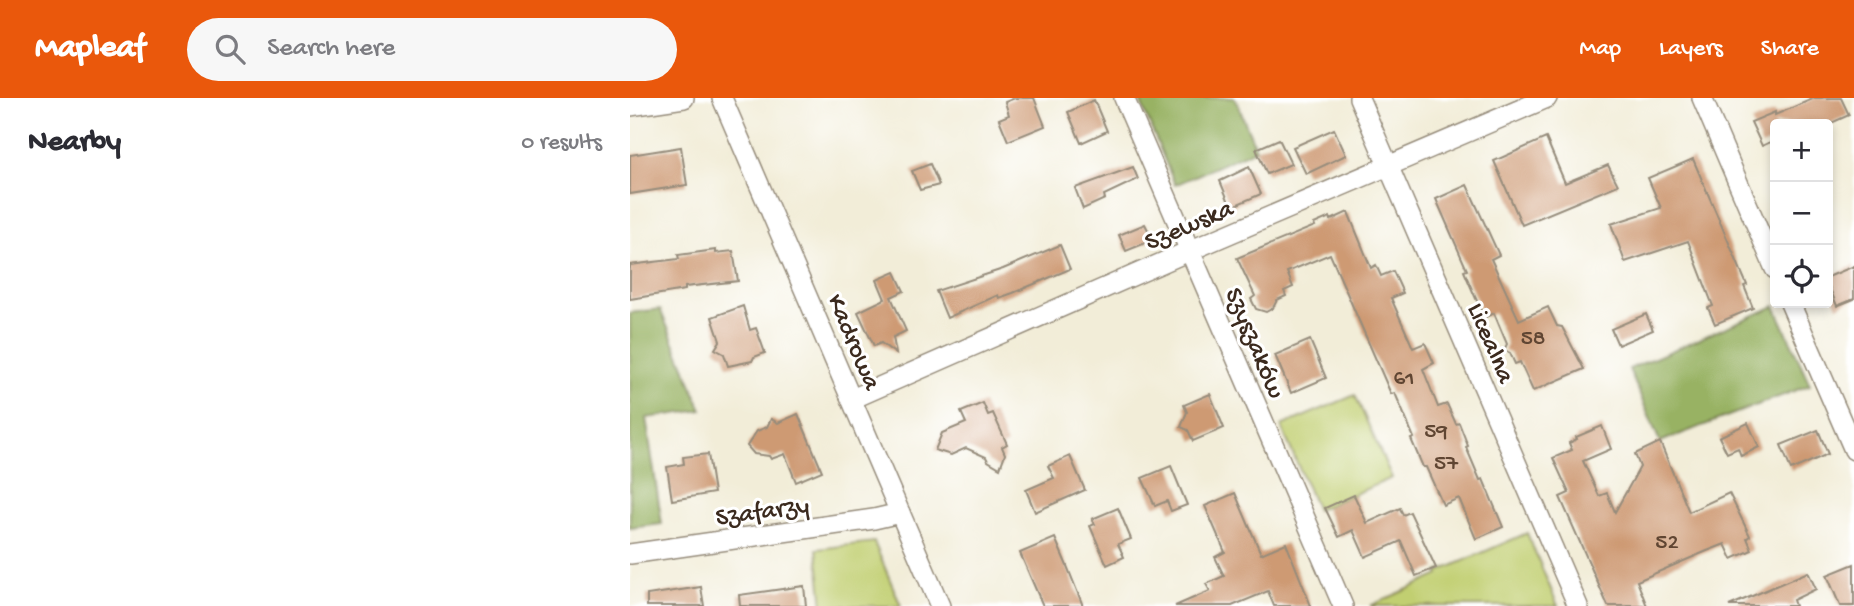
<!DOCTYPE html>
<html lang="en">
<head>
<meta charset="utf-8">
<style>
	:root { --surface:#fff; --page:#f7f7f7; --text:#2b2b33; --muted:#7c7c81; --line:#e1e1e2; --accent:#ea580c }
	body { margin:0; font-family:"Gochi Hand",sans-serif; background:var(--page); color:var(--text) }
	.controls { position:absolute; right:21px; top:21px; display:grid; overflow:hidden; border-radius:7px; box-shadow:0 4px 10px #0003 }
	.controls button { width:63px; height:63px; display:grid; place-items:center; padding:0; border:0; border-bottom:2px solid var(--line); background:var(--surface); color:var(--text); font:35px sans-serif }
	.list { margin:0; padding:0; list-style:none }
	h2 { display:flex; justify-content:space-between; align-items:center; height:91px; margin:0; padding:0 28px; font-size:30px }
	h2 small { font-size:23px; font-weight:400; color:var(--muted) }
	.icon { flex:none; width:38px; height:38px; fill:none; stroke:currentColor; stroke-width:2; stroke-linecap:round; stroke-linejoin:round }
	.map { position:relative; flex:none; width:1224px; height:508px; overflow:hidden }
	header { display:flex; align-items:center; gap:42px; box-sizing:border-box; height:98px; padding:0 35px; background:var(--accent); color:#fff }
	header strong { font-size:33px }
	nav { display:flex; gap:38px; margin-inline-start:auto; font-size:24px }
	.search { width:490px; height:63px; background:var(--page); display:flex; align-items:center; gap:18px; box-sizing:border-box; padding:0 24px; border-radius:38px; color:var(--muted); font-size:26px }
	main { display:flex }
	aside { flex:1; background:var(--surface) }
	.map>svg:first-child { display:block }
	.green { fill:#c1cf71; stroke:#7e7c48; stroke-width:2 }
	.forest { fill:#98b263; stroke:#6a6e40; stroke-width:2 }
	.building { fill:#ce9a73 }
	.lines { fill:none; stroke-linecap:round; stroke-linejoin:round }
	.minor-casing { stroke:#968c7b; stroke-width:22 }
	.minor { stroke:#fff; stroke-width:19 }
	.labels { text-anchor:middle; stroke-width:6; stroke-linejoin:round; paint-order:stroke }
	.number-label { font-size:23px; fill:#604633 }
	.street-label { font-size:26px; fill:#3b2a1e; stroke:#fff }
</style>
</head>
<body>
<header>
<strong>Mapleaf</strong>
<div class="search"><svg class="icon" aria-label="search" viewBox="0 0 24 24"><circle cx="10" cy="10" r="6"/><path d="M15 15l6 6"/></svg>Search here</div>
<nav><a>Map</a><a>Layers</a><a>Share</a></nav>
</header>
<main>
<aside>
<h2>Nearby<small>0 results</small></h2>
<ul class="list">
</ul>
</aside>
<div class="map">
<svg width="1224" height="508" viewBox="0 0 1224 508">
	<rect width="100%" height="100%" fill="#fff"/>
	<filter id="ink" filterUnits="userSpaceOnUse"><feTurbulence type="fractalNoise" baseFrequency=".0143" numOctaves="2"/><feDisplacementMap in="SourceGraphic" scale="14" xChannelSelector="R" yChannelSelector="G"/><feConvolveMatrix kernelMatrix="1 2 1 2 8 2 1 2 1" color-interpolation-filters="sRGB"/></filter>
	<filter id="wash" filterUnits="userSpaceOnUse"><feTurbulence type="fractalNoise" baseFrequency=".00686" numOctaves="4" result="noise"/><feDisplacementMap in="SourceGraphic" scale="28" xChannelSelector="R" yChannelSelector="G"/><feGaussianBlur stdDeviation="1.57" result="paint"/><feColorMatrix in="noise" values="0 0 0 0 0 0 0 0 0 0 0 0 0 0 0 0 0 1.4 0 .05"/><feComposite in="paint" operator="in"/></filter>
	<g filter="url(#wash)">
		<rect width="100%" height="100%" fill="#f2edd8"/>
		<!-- green -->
		<g class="green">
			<polygon points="725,297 762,380 687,412 651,328"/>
			<polygon points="897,435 928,508 740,508 809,477 808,474"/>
			<polygon points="244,444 271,508 193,508 187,451"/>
		</g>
		<!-- forest -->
		<g class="forest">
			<polygon points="509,0 605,0 626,51 545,87"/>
			<polygon points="1145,208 1180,287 1030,344 999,271"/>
			<polygon points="30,211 72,312 16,320 32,426 0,430 0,215"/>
		</g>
		<g id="blocks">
			<!-- building -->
			<g class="building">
				<polygon points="385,0 404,0 415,28 378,43 369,21 379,17 375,4"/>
				<polygon points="1185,0 1211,0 1219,17 1199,26 1145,26 1145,42 1132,48 1121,24 1145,14 1145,17"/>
				<polygon points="464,2 477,33 451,45 438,14"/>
				<polygon points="704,31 716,57 676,76 663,49"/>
				<polygon points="916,40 935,85 978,67 988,87 892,127 864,63"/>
				<polygon points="649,41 661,66 637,76 626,51"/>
				<polygon points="51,49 57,87 0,96 0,57"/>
				<polygon points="1063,61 1117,187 1114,188 1123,210 1085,226 1078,210 1083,208 1058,143 995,164 981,126 1031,110 1018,80"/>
				<polygon points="300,66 309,87 290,92 282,73"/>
				<polygon points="503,69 508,81 474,97 475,101 453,111 445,90"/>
				<polygon points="619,69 631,96 601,109 590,83"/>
				<polygon points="837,87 869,157 861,161 889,222 918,209 927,228 932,229 954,271 903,293 890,264 885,266 880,255 874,252 877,246 864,215 856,219 850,210 834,173 837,172 806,101"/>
				<polygon points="718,114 741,170 746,167 751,178 763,173 773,195 761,200 783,250 795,245 804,265 793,271 808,309 817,306 826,326 829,325 838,348 836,349 850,382 853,381 873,429 846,441 829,400 813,407 796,369 793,369 781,341 784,340 765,295 761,296 700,156 657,174 663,189 654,193 656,198 647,202 643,210 636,214 626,211 621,201 625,198 607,160 685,128 684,126 700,119 701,122"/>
				<polygon points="515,126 523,142 496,153 489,137"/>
				<polygon points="430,147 440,171 383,195 369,200 368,197 317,220 306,193 373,171"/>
				<polygon points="86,152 86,155 103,153 108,183 55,189 55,192 0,201 0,167 49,161 48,157"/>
				<polygon points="1224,168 1224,201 1207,208 1198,186 1198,179"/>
				<polygon points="265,174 274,193 261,199 276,233 263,239 266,256 251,245 244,248 228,214 255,201 247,182"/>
				<polygon points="113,208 120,232 126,230 135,255 124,259 122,263 98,268 94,256 85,251 90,243 82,219"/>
				<polygon points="1016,216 1023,232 988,247 981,231"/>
				<polygon points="680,242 696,280 661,295 645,257"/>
				<polygon points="580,296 594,330 563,343 558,332 551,329 557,314 554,307"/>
				<polygon points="353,305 358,317 363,315 377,346 372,349 375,356 370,370 358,363 356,359 336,350 321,357 305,352 312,335 336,325 331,314"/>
				<polygon points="168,316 192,373 166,384 155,356 141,361 139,358 124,356 117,348 127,333 137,329 141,321 148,325"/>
				<polygon points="1118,325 1129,349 1111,358 1108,350 1097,355 1089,339"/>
				<polygon points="972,328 981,351 953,363 969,398 977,395 985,414 1010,369 1005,356 1030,344 1059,414 1099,395 1120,438 1117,440 1122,452 1102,461 1095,446 1077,453 1007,483 1017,508 978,508 930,399 939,395 923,360 942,352 939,345 947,341 946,339"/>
				<polygon points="1188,332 1198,356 1161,372 1151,347"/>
				<polygon points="78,356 84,395 42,402 37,369 54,366 53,359"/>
				<polygon points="440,358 455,392 405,414 396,392 424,380 418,368"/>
				<polygon points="541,368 557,407 541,413 537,403 525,408 512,380"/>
				<polygon points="605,395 631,456 656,445 681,508 644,508 638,493 602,508 545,508 580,493 576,486 594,478 585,459 595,454 575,408"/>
				<polygon points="724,397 737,425 770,410 773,417 780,414 806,470 786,478 771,443 735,459 723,432 709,439 695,410"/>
				<polygon points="488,410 501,441 488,446 494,459 477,467 460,428 465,426 462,421"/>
				<polygon points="425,440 437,468 453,508 413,508 390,455"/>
				<polygon points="1224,466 1224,508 1210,508 1197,477"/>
				<polygon points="1178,474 1186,491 1163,502 1165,508 1099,508"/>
				<polygon points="174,488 176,508 110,508 109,497"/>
				<polygon points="71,489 74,508 17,508 17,497"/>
			</g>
		</g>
	</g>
	<g filter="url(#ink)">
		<use href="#blocks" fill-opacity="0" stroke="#968c7b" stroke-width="2"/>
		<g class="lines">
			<!-- minor casing -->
			<g class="minor-casing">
				<g id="minor">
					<polyline points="92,0 310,508"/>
					<polyline points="494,0 713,508"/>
					<polyline points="729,0 948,508"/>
					<polyline points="1072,0 1145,171"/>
					<polyline points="0,8 54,0"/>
					<polyline points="1160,205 1224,352"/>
					<polyline points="222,301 559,153 917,0"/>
					<polyline points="0,456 244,421 270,415"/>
				</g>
			</g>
			<!-- minor -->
			<use href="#minor" class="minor"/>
		</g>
	</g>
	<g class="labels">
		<!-- number labels -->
		<g class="number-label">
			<text x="903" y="246">58</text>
			<text x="774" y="286">61</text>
			<text x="806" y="339">59</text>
			<text x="816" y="371">57</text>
			<text x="1037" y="450">52</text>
		</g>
		<!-- street labels -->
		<g class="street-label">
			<text transform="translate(558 125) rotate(-23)" y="9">Szewska</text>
			<text transform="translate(226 243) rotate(67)" y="9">Kadrowa</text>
			<text transform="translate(627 244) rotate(67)" y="9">Szyszaków</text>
			<text transform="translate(863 244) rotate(67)" y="9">Licealna</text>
			<text transform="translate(132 411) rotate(-8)" y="9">Szafarzy</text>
		</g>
	</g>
</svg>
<div class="controls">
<button>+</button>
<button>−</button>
<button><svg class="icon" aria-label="locate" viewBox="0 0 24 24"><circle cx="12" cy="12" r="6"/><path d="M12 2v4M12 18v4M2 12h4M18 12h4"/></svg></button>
</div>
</div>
</main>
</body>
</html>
